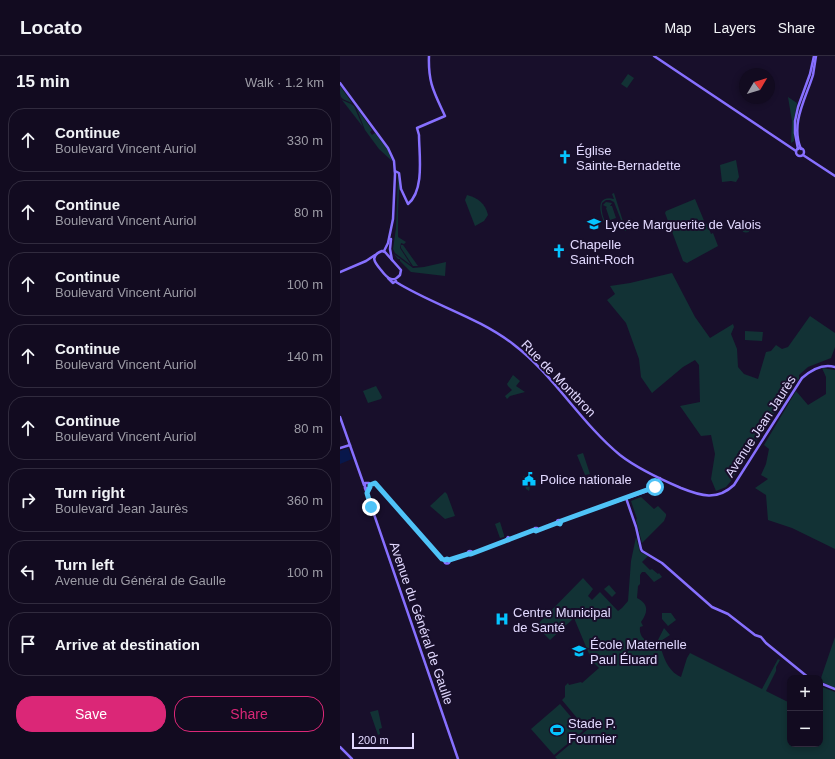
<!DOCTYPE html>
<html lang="en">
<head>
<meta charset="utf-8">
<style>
	:root { --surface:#120b20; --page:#1b1429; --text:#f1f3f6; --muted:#9c9ba5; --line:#312b3e; --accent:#db2777 }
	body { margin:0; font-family:Helvetica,sans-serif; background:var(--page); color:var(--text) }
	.controls { position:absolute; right:12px; bottom:12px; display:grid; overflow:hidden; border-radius:8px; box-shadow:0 2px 6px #0003 }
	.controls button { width:36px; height:36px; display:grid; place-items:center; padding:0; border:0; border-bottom:1px solid var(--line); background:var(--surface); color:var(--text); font:20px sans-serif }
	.compass { position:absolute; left:399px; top:12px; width:36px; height:36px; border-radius:50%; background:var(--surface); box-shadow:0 2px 6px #0003; rotate:52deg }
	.scale { position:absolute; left:12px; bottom:10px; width:62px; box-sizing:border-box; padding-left:4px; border:2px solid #e2d9ff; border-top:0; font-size:11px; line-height:14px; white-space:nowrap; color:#e2d9ff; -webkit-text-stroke:3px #180f2b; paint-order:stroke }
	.stop { position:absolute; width:12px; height:12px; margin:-9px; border:3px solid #4fc3f7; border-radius:50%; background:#fff }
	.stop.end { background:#4fc3f7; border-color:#fff; box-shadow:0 1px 4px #0008 }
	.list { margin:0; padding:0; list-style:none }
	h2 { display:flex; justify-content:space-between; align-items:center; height:52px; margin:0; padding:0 16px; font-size:17px }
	h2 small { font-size:13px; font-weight:400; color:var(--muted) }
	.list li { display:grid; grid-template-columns:26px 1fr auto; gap:12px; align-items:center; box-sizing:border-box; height:64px; margin:0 8px 8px; padding:0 8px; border:1px solid var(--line); border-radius:16px }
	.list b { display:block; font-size:15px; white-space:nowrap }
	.list p { margin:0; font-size:13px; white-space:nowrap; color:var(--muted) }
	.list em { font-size:13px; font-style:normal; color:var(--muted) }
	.actions { display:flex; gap:8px; padding:12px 16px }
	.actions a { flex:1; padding:9px 0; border:1px solid var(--accent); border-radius:16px; text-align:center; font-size:14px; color:var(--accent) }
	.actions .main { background:var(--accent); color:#fff }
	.icon { flex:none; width:22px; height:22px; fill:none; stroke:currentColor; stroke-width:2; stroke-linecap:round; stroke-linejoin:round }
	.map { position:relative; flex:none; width:495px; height:703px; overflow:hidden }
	header { display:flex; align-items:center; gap:24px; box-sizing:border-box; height:56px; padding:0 20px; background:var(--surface); border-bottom:1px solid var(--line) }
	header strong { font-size:19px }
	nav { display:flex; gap:22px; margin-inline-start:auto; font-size:14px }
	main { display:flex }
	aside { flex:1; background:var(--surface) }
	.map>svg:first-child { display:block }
	.green { fill:#123235; fill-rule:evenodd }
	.water { fill:#08174b }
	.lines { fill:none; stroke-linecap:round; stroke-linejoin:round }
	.secondary { stroke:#8770ff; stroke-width:2.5 }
	.route { stroke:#4fc3f7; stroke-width:5 }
	.labels { text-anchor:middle; stroke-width:4; stroke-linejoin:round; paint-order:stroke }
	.poi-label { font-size:13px; fill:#e2d9ff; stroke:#180f2b; text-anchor:start }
	.street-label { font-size:13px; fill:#e2d9ff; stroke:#180f2b }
</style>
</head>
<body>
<header>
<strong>Locato</strong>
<nav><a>Map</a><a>Layers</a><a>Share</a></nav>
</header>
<main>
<aside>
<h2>15 min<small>Walk · 1.2 km</small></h2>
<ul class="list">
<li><svg class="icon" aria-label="ahead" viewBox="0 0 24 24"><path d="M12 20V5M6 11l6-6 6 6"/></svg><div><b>Continue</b><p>Boulevard Vincent Auriol</p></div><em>330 m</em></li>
<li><svg class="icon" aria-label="ahead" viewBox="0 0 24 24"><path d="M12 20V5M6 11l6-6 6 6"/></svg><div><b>Continue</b><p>Boulevard Vincent Auriol</p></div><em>80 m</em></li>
<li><svg class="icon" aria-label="ahead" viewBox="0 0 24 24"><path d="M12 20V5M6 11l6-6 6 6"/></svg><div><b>Continue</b><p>Boulevard Vincent Auriol</p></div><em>100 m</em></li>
<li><svg class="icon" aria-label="ahead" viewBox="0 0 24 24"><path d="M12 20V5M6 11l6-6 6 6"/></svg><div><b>Continue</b><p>Boulevard Vincent Auriol</p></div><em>140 m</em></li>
<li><svg class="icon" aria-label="ahead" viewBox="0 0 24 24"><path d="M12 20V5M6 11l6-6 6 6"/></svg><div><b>Continue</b><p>Boulevard Vincent Auriol</p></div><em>80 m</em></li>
<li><svg class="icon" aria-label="right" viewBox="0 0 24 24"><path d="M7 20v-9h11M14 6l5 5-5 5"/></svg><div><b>Turn right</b><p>Boulevard Jean Jaurès</p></div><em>360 m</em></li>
<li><svg class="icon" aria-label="left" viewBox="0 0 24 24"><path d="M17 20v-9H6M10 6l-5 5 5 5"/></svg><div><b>Turn left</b><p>Avenue du Général de Gaulle</p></div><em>100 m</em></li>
<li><svg class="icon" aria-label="arrive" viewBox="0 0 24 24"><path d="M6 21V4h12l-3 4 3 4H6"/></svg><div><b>Arrive at destination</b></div></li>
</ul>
<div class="actions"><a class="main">Save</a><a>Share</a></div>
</aside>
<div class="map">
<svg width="495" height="703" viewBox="0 0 495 703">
	<rect width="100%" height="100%" fill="#180f2b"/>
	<!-- green -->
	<g class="green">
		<polygon points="288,18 294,22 287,32 281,28"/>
		<path d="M0,30L12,47C0,42 0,43 0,30Z"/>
		<polygon points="448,41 457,47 454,65 454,85 451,87 452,65"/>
		<polygon points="2,44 11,48 14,50 23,71"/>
		<polygon points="16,51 32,74 30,76 32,79 35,77 48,94 52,105 39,93 25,74"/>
		<polygon points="396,104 399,121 396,126 391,125 382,126 380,109"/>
		<polygon points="58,118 61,134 59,134 58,156 58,181 66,186 64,188 61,187 60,192 71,209 55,197 53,193 56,172"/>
		<path d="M274,137L286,175H285L282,168L278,173L274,174L267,172C261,162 253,138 274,143L272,138ZM266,144H270L274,146L281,164L280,170C267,180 260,157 262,147Z"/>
		<path d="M127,139C138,142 145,147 148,159L144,165L135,170L125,144Z"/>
		<polygon points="355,143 365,167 367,168 371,178 373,177 378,190 347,207 343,205 325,157 326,155"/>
		<polygon points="266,146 272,147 270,150 272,150 276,162 270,164 266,152 267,151 263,149"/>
		<circle cx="406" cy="172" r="4.5"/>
		<polygon points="61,189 63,189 78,210 73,210 61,192"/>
		<polygon points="54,198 73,212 84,211 106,206 105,220 71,216 60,205 60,203 58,203"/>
		<polygon points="332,217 355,261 370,282 393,268 394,271 391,278 397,293 398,311 404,318 418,323 426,296 431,295 436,289 442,293 448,291 470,260 495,277 495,291 491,302 468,311 459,319 459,323 453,328 391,425 386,431 376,435 371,423 375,398 371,379 361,380 340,350 360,346 359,309 355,304 343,311 312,337 301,321 299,303 286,267 267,244 275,238 270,230 290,227"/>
		<polygon points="405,275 423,276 422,285 405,284"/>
		<polygon points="482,312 495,314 495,493 452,472 428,464 426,439 415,432 428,423 421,419 426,408 429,393 424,389 456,335 468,349 486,338 486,321"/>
		<polygon points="173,319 180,325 176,330 185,336 170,340 167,343 165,340 172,334 168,330 167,328"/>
		<polygon points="36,330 42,341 41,343 28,347 23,335"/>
		<polygon points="243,397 250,418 245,419 237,399"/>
		<path d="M184,420C188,423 191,431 189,435L186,433L183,421Z"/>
		<polygon points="105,436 107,438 115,460 105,463 90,450"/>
		<polygon points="301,441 314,453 318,450 326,458 326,460 324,465 302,487 296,464 297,463 291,445"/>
		<polygon points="160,466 164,479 164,481 160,482 155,468"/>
		<path d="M296,481L300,496L308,500L302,506L310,514L312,513L318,518L319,517L322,521L314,526L305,516H302L300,519V528L298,530L297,542C309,548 308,556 301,566L303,570L300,571C299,580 304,585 313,587L318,584L324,572L330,579L319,586C323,599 327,615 341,621L347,602L350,597L422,633L438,603L440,604L436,611V615L426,635L450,647V688H480V630L495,636V703H217L215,701L247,674L222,644L225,641V630L228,627L229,629L241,626L242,627L259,612L252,605L234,562L210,584L196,570L243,522L253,533L248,540L252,544L260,536L278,555L282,552L288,545L291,505Z"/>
		<polygon points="269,529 276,537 272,541 264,533"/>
		<polygon points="322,557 331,557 336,564 328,570 322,563"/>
		<polygon points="495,581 495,632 480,625"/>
		<polygon points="220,648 243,675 214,699 191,673"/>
		<polygon points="38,654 42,672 39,673 40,678 38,679 30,656"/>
	</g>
	<!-- water -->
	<polygon class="water" points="8,392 12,403 0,408 0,395"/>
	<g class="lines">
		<!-- secondary -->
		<g class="secondary">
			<polyline points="314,0 456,95"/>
			<polyline points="0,27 48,92 54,105 55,118 53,163 48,187 44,195"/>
			<circle cx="460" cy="96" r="4"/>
			<polyline points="458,93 455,77 455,65 458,51 470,18 474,0"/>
			<path d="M461,93C450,68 466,42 473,19C474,13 475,6 476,0"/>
			<polyline points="463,99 495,120"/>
			<path d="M55,115L59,117L61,133L68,148C85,134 79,98 79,79L77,72L105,60C94,36 88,27 89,0"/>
			<polyline points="51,183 50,193 52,204"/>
			<path d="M42,195L45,196L61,214L60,219C57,222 55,224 51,223C47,222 44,218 41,214C35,207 29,200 42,195Z"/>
			<polyline points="0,216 26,205 35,199"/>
			<polyline points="48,222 53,227 56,225"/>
			<path d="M56,226C93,249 138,261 173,288C214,319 240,366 280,399C298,413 320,423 341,432C361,440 377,445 394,429L462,322C471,314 482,307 495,311"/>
			<polyline points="0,361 24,429"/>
			<polyline points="0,392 10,389"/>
			<polyline points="30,429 35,427 102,503 105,504"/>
			<polyline points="25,432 118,703"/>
			<polyline points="27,436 30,430 29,427 25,427 25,432 29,432"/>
			<polyline points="286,442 296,471 301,493 302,495 322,507 372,551 388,558 415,579 421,581 426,587 469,622"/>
			<circle cx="219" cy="466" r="2"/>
			<polyline points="221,465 310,434 315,431 320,422"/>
			<polygon points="195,472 197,472 198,475 195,475"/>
			<polyline points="198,474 217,467"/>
			<polygon points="168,481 170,483 169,485 166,484"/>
			<polyline points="170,483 194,474"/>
			<circle cx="130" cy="497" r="2"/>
			<polyline points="132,497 167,485"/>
			<circle cx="107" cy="505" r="2.5"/>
			<polyline points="109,505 128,497"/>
			<polyline points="480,627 495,633"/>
			<polyline points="0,691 12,703"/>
		</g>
	</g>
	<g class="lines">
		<!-- route -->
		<polyline class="route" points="31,451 27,437 30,431 30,429 35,427 102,503 105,504 107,503 109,504 128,498 131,498 194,474 196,475 217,467 220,468 221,465 315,431"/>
	</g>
	<!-- icons -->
	<defs>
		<g id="church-bare" transform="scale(1.08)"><path d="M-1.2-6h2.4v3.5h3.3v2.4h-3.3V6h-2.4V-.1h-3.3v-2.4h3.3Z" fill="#05c4ff" stroke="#180f2b" stroke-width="2.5" paint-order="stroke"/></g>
		<g id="school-bare" transform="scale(1.08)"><path d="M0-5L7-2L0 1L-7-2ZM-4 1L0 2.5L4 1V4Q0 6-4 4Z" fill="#05c4ff" stroke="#180f2b" stroke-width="2.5" paint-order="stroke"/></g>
		<g id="civic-bare" transform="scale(1.08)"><path d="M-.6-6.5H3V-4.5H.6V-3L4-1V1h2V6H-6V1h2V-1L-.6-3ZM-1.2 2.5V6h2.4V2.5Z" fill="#05c4ff" stroke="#180f2b" stroke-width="2.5" paint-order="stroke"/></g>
		<g id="hospital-bare" transform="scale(1.08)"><path d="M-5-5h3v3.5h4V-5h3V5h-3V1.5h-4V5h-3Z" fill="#05c4ff" stroke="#180f2b" stroke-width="2.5" paint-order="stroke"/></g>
		<g id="stadium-bare" transform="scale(1.08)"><path d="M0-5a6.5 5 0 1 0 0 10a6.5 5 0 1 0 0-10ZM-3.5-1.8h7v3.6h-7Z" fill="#05c4ff" stroke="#180f2b" stroke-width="2.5" paint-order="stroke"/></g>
	</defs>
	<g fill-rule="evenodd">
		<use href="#church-bare" x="225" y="101"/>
		<use href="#school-bare" x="254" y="168"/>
		<use href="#church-bare" x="219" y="195"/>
		<use href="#civic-bare" x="189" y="423"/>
		<use href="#hospital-bare" x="162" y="563"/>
		<use href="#school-bare" x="239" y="595"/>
		<use href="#stadium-bare" x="217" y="674"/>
	</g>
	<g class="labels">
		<!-- poi labels -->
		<g class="poi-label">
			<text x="236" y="99">Église<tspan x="236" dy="15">Sainte-Bernadette</tspan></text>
			<text x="265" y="173">Lycée Marguerite de Valois</text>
			<text x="230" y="193">Chapelle<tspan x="230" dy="15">Saint-Roch</tspan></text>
			<text x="200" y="428">Police nationale</text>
			<text x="173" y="561">Centre Municipal<tspan x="173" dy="15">de Santé</tspan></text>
			<text x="250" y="593">École Maternelle<tspan x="250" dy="15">Paul Éluard</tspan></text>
			<text x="228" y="672">Stade P.<tspan x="228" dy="15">Fournier</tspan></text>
		</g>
		<!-- street labels -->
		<g class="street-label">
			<text transform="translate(219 322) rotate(46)" y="5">Rue de Montbron</text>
			<text transform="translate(420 370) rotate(-57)" y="5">Avenue Jean Jaurès</text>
			<text transform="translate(82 567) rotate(71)" y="5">Avenue du Général de Gaulle</text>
		</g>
	</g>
</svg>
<div class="controls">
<button>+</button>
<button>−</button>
</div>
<svg class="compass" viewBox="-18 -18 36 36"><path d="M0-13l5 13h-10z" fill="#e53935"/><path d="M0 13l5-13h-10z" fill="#9c9ba5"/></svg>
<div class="scale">200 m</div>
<div class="stop" style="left:315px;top:431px"></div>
<div class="stop end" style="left:31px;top:451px"></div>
</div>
</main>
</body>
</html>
